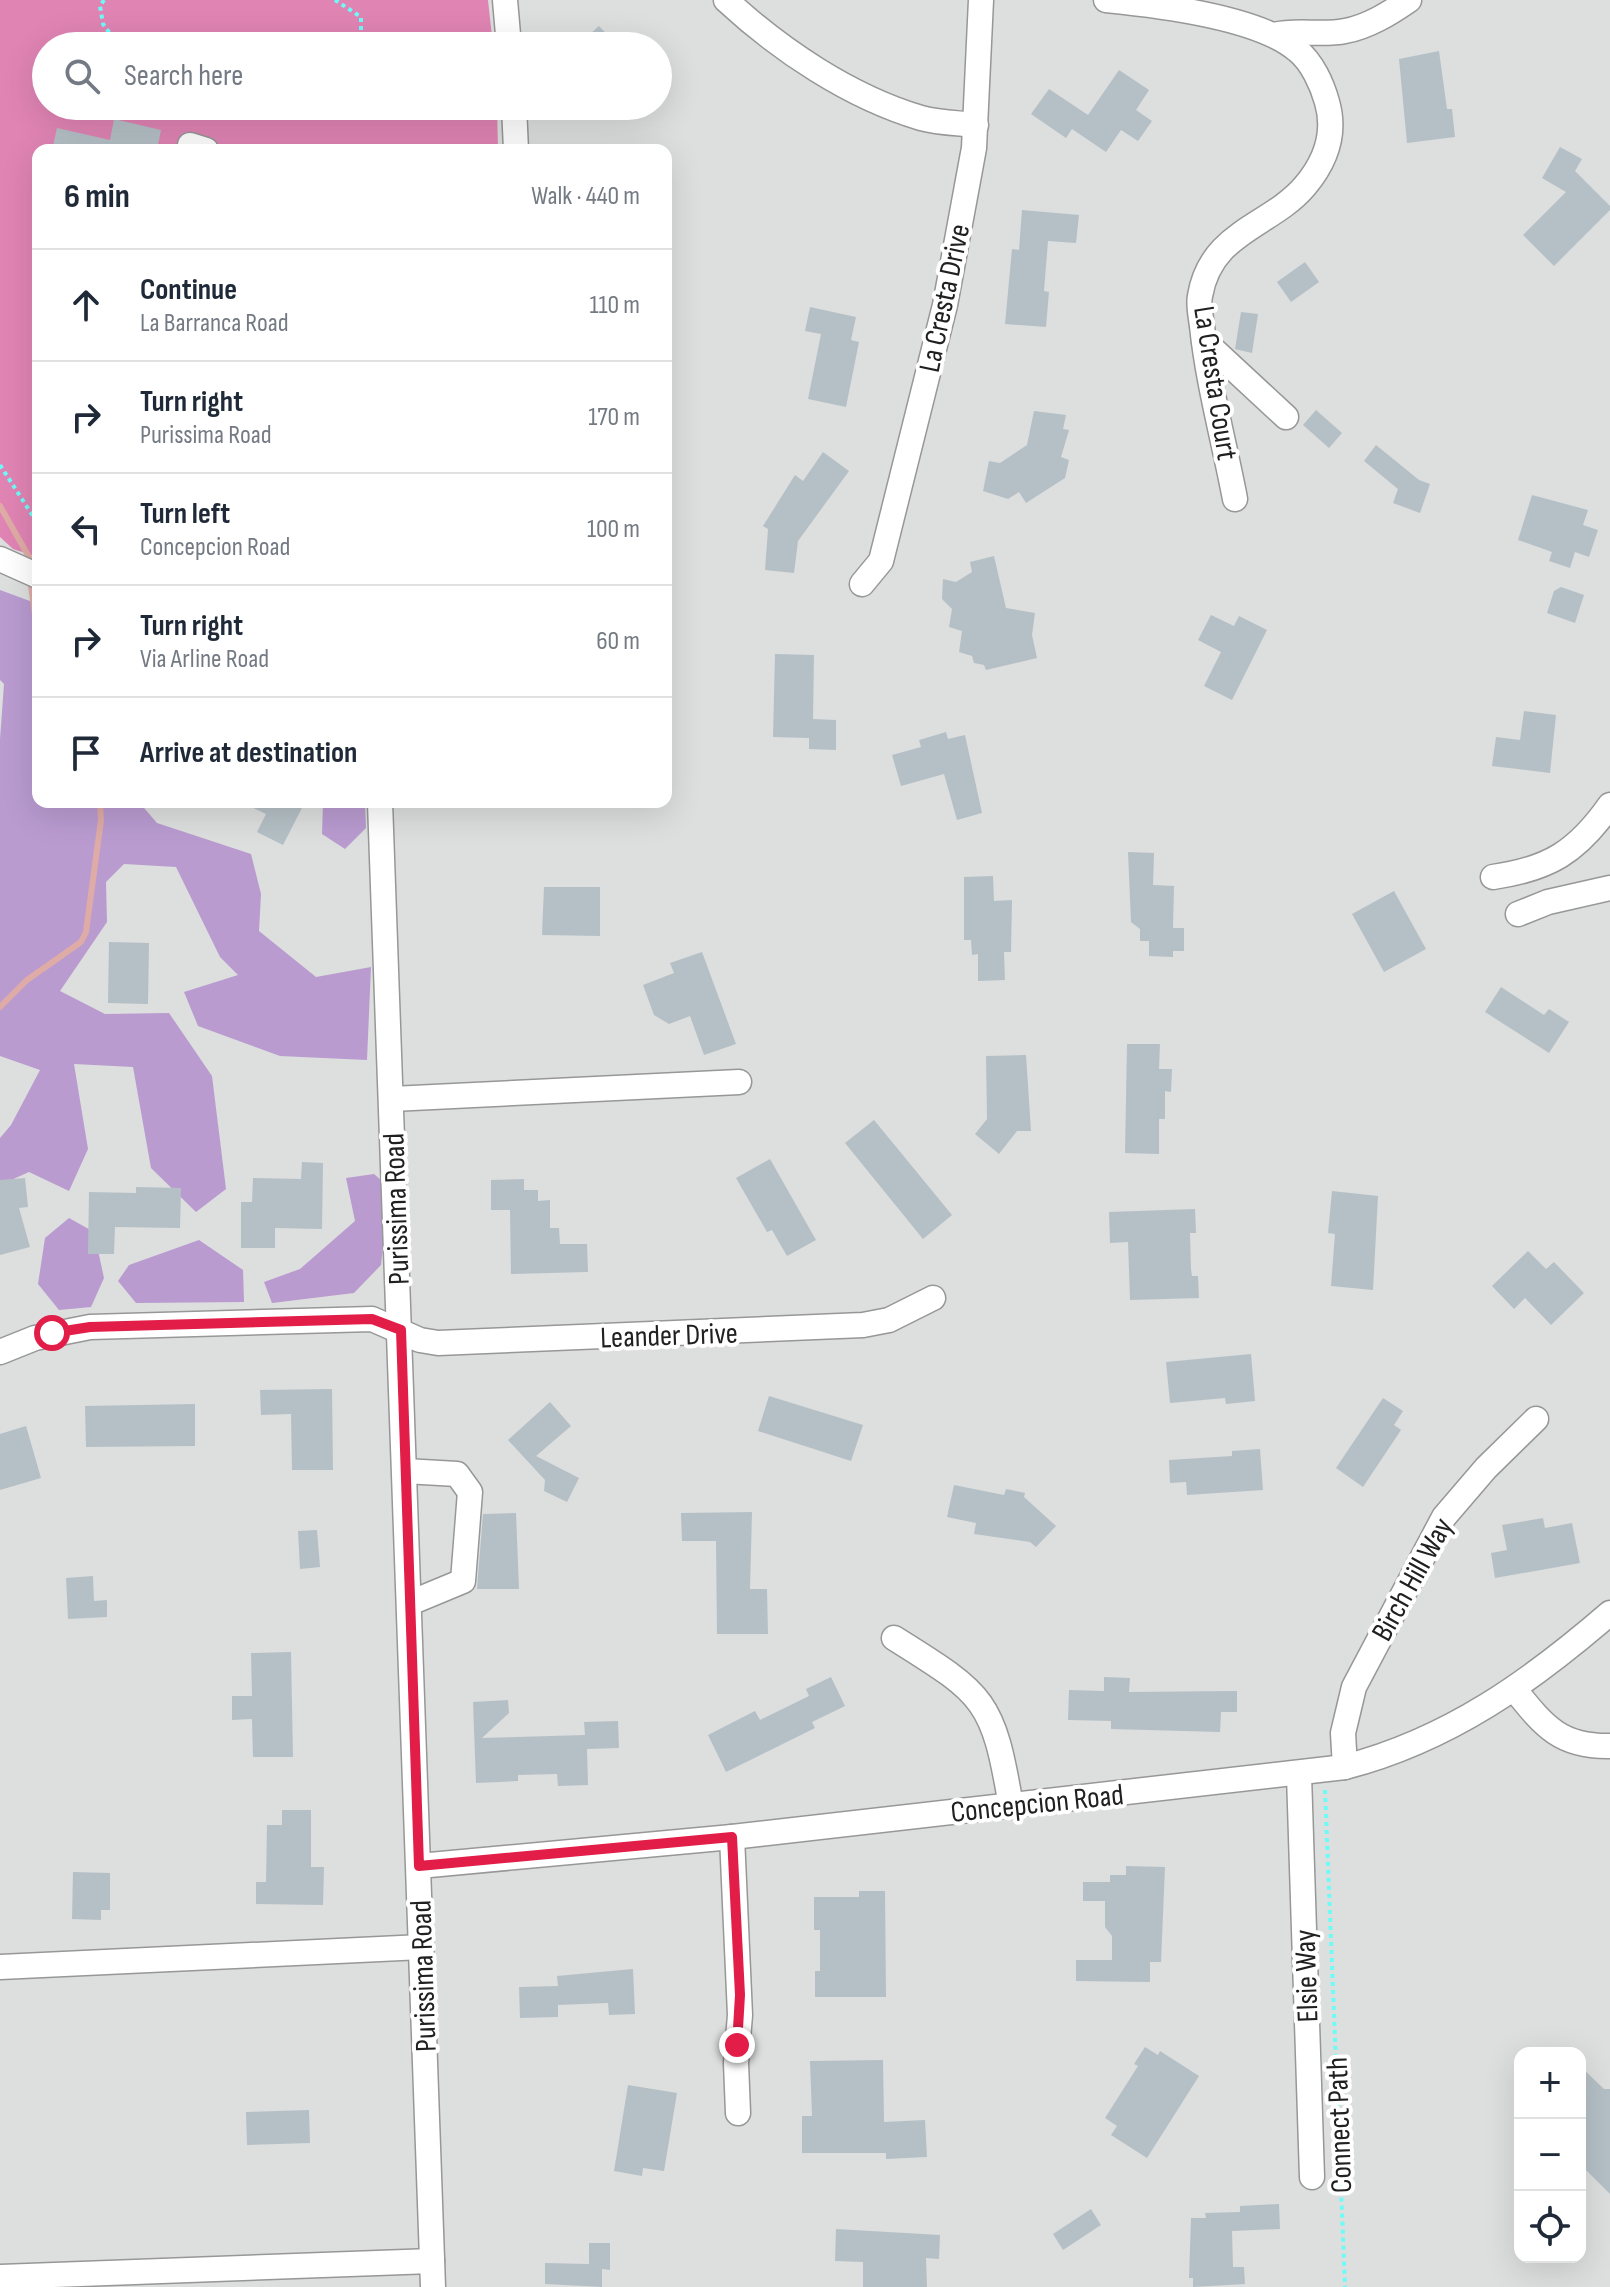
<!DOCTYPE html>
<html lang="en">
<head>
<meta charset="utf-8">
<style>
	:root { --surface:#fff; --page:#f2f2f3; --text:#1f2937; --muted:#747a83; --line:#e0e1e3 }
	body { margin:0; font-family:"Sofia Sans Condensed",sans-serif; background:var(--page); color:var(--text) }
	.controls { position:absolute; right:24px; bottom:24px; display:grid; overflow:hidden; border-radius:16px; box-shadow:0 8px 32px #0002 }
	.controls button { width:72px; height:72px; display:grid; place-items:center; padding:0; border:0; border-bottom:2px solid var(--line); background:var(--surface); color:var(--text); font:40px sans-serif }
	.stop { position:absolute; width:24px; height:24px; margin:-18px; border:6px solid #e11d48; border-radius:50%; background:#fff }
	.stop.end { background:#e11d48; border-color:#fff; box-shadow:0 2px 8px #0008 }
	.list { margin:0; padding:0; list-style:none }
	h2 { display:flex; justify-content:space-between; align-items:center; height:104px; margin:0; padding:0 32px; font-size:34px }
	h2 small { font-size:26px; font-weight:400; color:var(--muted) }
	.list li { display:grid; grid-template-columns:52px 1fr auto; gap:24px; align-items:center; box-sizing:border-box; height:112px; padding:0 32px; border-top:2px solid var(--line) }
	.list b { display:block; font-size:30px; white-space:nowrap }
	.list p { margin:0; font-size:26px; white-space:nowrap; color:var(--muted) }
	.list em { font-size:26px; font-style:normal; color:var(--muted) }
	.icon { flex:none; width:44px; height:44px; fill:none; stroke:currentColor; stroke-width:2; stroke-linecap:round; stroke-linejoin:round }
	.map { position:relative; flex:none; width:1610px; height:2287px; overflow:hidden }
	.search { position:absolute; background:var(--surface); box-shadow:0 8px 32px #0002; left:32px; top:32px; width:640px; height:88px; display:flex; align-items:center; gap:20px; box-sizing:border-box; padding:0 28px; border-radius:44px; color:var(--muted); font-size:30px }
	.panel { position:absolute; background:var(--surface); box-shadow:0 8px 32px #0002; left:32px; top:144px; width:640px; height:664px; border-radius:16px }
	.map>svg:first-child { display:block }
	.residential { fill:#dddede; fill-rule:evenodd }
	.forest { fill:#b99bd0 }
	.pitch { fill:#e084b4 }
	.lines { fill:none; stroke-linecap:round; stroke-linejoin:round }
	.stream { stroke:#dfaba6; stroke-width:6 }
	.building { fill:#b5c0c6 }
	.minor-casing { stroke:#979797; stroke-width:27 }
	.path { stroke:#6dfbf7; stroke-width:4; stroke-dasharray:4 4; stroke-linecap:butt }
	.minor { stroke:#fff; stroke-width:24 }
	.route { stroke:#e11d48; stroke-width:10 }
	.labels { text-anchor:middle; stroke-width:8; stroke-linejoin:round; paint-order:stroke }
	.street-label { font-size:30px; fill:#202020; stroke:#fff }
</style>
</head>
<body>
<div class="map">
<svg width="1610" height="2287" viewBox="0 0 1610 2287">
	<rect width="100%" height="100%" fill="#e6ebf1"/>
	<!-- residential -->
	<path class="residential" d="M0,0H1610V2287H0ZM46,46H658V106H46ZM38,150H666V802H38ZM1520,2053H1580V2257H1520Z"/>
	<!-- forest -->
	<g class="forest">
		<polygon points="0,590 38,604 38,802 139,802 157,823 251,854 261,894 259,931 316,977 371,967 367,1060 280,1056 198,1026 184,992 238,975 220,957 176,867 124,864 106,882 107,922 60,991 105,1014 169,1013 212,1076 226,1189 196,1212 151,1168 133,1067 74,1064 88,1149 69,1191 29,1172 0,1185 0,1138 11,1125 40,1070 0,1056 0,739 4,684 0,680"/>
		<polygon points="323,802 365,802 366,828 345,849 322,834"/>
		<polygon points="374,1174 389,1187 381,1265 354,1293 272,1303 264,1282 300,1269 355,1221 346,1178"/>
		<polygon points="69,1218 94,1232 104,1278 91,1307 59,1310 38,1284 45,1238"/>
		<polygon points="199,1240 243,1270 244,1302 136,1303 118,1281 129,1265"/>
	</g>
	<!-- pitch -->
	<polygon class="pitch" points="0,0 488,0 493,46 46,46 46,106 497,106 498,150 38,150 38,557 13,549 0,537"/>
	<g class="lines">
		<!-- stream -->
		<g class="stream">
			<polyline points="0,506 29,557 29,566"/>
			<polyline points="30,578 38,637"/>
			<polyline points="0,1007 27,980 81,942 86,932 101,820 100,802"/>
		</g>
	</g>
	<!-- building -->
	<g class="building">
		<polygon points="599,26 618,46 577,46"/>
		<polygon points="1439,51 1447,109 1452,109 1455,137 1407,143 1399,59"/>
		<polygon points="1119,70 1149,90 1136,110 1152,121 1138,141 1121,130 1106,152 1072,129 1066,138 1031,114 1049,89 1088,115"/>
		<polygon points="114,119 161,130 157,150 52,150 57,128 110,140"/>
		<polygon points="1560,147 1582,159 1575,171 1610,206 1610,210 1554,266 1523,235 1566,192 1542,178"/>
		<polygon points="1022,210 1079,215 1076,243 1048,241 1044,291 1049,292 1046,327 1005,324 1012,249 1019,250"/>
		<polygon points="1305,262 1319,282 1291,302 1277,282"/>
		<polygon points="810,307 856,317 851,340 859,342 846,407 808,399 821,334 805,331"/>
		<polygon points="1241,312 1258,314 1252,353 1235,349"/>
		<polygon points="1316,410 1342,433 1329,448 1303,425"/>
		<polygon points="1034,411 1066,415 1063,429 1069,430 1061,457 1069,460 1065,478 1026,503 1019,492 1008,499 983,491 989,461 1000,463 1027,445"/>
		<polygon points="1376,445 1419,480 1430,484 1420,513 1393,503 1398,489 1364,461"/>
		<polygon points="823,452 849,471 798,541 794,573 765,570 768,529 763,526 795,475 803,481"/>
		<polygon points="1532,495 1588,510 1583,525 1598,530 1589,557 1575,552 1570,568 1549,561 1552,552 1518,540"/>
		<polygon points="994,556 1006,608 1035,613 1032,635 1037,658 986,670 984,665 974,663 972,656 959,652 962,631 949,627 952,609 942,599 943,579 956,582 972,572 970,562"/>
		<polygon points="1561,587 1584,595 1575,623 1547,613 1554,591"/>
		<polygon points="1211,615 1234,626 1239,616 1267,630 1232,700 1204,686 1221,652 1198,640"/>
		<polygon points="775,654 814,655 813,719 836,720 836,750 809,749 809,738 773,737"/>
		<polygon points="1524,711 1556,715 1550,773 1492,766 1496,737 1520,740"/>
		<polygon points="946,732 948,739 965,735 982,813 957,820 944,774 901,786 892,755 921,747 919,740"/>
		<polygon points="241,802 305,802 283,845 257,832 266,814"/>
		<polygon points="1128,852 1154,853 1153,885 1174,886 1173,928 1184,928 1184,951 1173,951 1173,957 1149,956 1149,941 1140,941 1140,929 1131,922"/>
		<polygon points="993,876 994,901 1012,900 1011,952 1004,952 1005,980 978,981 978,954 972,955 971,940 964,940 964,877"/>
		<polygon points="544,887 600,887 600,936 542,935"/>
		<polygon points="1394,891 1426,949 1384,972 1352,914"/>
		<polygon points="109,942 149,943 148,1004 108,1003"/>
		<polygon points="702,952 736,1044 704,1055 690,1016 669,1024 654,1015 643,985 674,973 670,963"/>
		<polygon points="1501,987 1544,1015 1549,1009 1569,1022 1549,1053 1485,1012"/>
		<polygon points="1127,1044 1160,1044 1159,1069 1172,1069 1171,1092 1165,1091 1165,1119 1159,1119 1159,1154 1125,1153"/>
		<polygon points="1026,1055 1031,1131 1017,1131 999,1154 975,1134 987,1119 986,1056"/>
		<polygon points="874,1120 952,1215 923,1239 845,1143"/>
		<polygon points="770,1159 816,1240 787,1256 772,1230 767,1232 736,1178"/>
		<polygon points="302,1162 323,1163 322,1229 275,1228 275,1248 241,1248 241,1202 252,1202 253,1178 301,1179"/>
		<polygon points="25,1178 28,1207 19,1208 30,1247 0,1255 0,1180"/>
		<polygon points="524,1179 524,1190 538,1190 538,1201 550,1200 550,1228 559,1228 560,1244 587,1244 588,1272 511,1274 510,1210 491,1210 491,1180"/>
		<polygon points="136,1187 181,1188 180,1228 115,1227 114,1254 88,1254 89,1192 136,1193"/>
		<polygon points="1332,1191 1378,1196 1373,1290 1331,1286 1335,1234 1328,1233"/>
		<polygon points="1195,1209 1196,1233 1190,1233 1191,1269 1192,1276 1198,1276 1199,1298 1130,1300 1128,1242 1110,1243 1109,1212"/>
		<polygon points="1528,1251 1546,1269 1554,1262 1584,1293 1551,1325 1525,1298 1514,1309 1492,1286"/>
		<polygon points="1251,1354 1255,1401 1226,1404 1225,1398 1170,1403 1166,1362"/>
		<polygon points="332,1389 333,1470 292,1470 291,1414 261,1415 260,1390"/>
		<polygon points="769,1396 863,1425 851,1461 758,1431"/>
		<polygon points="1383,1398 1403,1411 1394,1425 1401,1430 1363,1487 1336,1468"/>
		<polygon points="550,1402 571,1426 536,1456 579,1478 567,1502 544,1491 545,1480 508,1440"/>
		<polygon points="195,1404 195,1446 86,1447 85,1406"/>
		<polygon points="26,1426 41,1478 0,1490 0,1434"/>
		<polygon points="1260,1449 1263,1490 1187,1495 1186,1482 1170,1483 1169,1460 1232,1456 1232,1451"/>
		<polygon points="954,1485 1004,1495 1006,1489 1025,1493 1024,1497 1056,1526 1036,1547 1030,1542 974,1534 976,1523 947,1517"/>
		<polygon points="752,1512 750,1589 767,1589 768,1634 717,1634 716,1541 682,1541 681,1513"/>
		<polygon points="516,1513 519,1589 477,1589 483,1514"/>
		<polygon points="1543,1518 1545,1528 1572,1523 1580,1563 1495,1578 1491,1553 1507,1550 1502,1525"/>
		<polygon points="317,1530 320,1567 300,1569 298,1531"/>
		<polygon points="93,1576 94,1601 107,1600 107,1617 68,1619 66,1578"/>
		<polygon points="291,1652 293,1757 253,1757 252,1719 232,1720 232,1696 252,1696 251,1653"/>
		<polygon points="831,1677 845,1706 812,1722 815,1728 726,1772 708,1735 755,1711 760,1720 809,1696 806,1689"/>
		<polygon points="1104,1677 1130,1678 1129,1692 1237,1691 1237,1712 1221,1712 1220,1732 1111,1729 1111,1721 1068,1720 1069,1690 1104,1691"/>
		<polygon points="508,1700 509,1713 482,1738 585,1735 584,1722 618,1721 619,1748 587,1749 588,1785 558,1786 557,1774 518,1775 518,1781 476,1783 473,1702"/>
		<polygon points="282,1810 311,1810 311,1867 324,1867 323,1905 256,1904 256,1882 266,1882 267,1825 282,1825"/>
		<polygon points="1126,1866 1165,1867 1161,1962 1150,1962 1150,1982 1076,1981 1076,1960 1112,1960 1112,1936 1105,1927 1105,1901 1083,1901 1083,1882 1110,1882 1110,1875 1126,1875"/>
		<polygon points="73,1872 110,1873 110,1910 101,1910 101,1920 72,1919"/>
		<polygon points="859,1891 885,1891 886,1997 815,1997 815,1971 820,1971 820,1930 814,1930 814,1897 859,1897"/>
		<polygon points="633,1969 635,2014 609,2015 608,2003 558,2005 558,2017 520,2018 519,1987 558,1986 557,1976"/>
		<polygon points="1145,2047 1158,2055 1160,2051 1199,2076 1147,2158 1111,2135 1117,2126 1105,2118 1138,2066 1134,2064"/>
		<polygon points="883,2060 884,2122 925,2120 927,2157 886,2159 886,2153 802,2153 802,2116 812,2116 810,2061"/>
		<polygon points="1580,2066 1604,2089 1610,2089 1610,2194 1580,2164"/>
		<polygon points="628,2085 677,2093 664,2171 643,2168 642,2176 614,2171"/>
		<polygon points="309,2110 310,2143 247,2145 246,2112"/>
		<polygon points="1279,2204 1280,2229 1232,2231 1233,2267 1244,2267 1245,2284 1193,2287 1193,2278 1189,2278 1191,2218 1206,2218 1205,2213 1240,2212 1240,2206"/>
		<polygon points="1091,2209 1101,2225 1063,2250 1053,2234"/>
		<polygon points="836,2229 940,2235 939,2259 926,2258 927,2287 863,2287 863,2262 835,2261"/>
		<polygon points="589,2243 610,2243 610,2270 602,2269 602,2287 545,2284 545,2263 589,2264"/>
	</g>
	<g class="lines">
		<!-- minor casing -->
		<g class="minor-casing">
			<g id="minor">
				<polyline points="505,0 509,46"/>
				<path d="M726,0C780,50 850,97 921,118C938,123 958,123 976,125"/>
				<path d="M1106,0C1157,5 1258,17 1297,50C1312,62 1322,84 1327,102C1336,133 1326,161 1305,186C1270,227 1211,231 1200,296C1198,305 1201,317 1202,326C1208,384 1224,441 1235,499"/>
				<path d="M1274,35C1298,29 1321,36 1345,31C1368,27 1390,13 1409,0"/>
				<polyline points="514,106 516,150"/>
				<polyline points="190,145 206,150"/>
				<polyline points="1204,341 1286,417"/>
				<polyline points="0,559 38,576"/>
				<polyline points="862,584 881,561 945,305 974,148 981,0"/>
				<polyline points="380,802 433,2287"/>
				<path d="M1493,877C1549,869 1577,852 1610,805"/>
				<polyline points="1518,914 1548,902 1610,888"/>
				<polyline points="392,1099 739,1082"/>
				<polyline points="0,1352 35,1338 90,1327 372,1319 420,1340 438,1343 863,1325 889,1320 933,1298"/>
				<polyline points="405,1471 457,1474 470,1492 463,1581 410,1603"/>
				<path d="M894,1638C985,1695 993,1699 1011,1806"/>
				<path d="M1515,1690C1544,1726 1560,1747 1610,1746"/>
				<polyline points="1345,1767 1343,1733 1354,1687 1444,1517 1486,1468 1536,1419"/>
				<polyline points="1299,1775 1312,2177"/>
				<polyline points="732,1837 740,2015 736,2063 738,2113"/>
				<path d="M419,1866L732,1837L1345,1767C1449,1740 1530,1682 1610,1613"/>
				<polyline points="0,1967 422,1947"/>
				<polyline points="0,2277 432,2261"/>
			</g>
		</g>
		<!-- path -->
		<g class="path">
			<polyline points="104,0 100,6 103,24 119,46"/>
			<polyline points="335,0 361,17 361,46"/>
			<polyline points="0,465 38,524"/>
			<polyline points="1325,1790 1345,2287"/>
		</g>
		<!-- minor -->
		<use href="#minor" class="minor"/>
	</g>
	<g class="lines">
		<!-- route -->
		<polyline class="route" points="52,1333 90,1327 372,1319 401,1330 419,1866 732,1837 740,1995 737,2045"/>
	</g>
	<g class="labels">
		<!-- street labels -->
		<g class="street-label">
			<text transform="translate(944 298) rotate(-78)" y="10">La Cresta Drive</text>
			<text transform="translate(1216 383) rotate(81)" y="10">La Cresta Court</text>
			<text transform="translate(396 1209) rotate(-92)" y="10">Purissima Road</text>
			<text transform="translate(669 1335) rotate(-2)" y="10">Leander Drive</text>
			<text transform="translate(1412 1579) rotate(-61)" y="10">Birch Hill Way</text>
			<text transform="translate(1037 1803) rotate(-6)" y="10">Concepcion Road</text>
			<text transform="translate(423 1976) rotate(-92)" y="10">Purissima Road</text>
			<text transform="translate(1306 1976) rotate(-92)" y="10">Elsie Way</text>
			<text transform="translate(1339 2125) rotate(-92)" y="10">Connect Path</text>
		</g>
	</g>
</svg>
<div class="controls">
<button>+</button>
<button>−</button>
<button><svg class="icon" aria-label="locate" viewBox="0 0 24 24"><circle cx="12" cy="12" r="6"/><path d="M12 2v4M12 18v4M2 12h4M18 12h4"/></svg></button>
</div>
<div class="stop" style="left:52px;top:1333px"></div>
<div class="stop end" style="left:737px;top:2045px"></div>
<div class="search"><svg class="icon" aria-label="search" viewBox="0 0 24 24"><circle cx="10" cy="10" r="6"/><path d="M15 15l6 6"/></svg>Search here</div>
<section class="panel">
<h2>6 min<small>Walk · 440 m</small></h2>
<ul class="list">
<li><svg class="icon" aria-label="ahead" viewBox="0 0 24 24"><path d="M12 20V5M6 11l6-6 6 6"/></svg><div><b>Continue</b><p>La Barranca Road</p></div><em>110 m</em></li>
<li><svg class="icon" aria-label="right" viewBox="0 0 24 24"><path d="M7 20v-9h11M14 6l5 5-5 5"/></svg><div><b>Turn right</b><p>Purissima Road</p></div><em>170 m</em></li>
<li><svg class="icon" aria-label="left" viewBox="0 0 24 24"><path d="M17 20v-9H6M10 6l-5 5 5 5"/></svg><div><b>Turn left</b><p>Concepcion Road</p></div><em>100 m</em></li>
<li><svg class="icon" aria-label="right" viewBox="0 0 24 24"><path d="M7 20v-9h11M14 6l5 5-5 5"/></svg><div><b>Turn right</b><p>Via Arline Road</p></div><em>60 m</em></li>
<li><svg class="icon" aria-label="arrive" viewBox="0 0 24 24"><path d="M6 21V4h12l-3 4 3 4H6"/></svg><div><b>Arrive at destination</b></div></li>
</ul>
</section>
</div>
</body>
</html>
